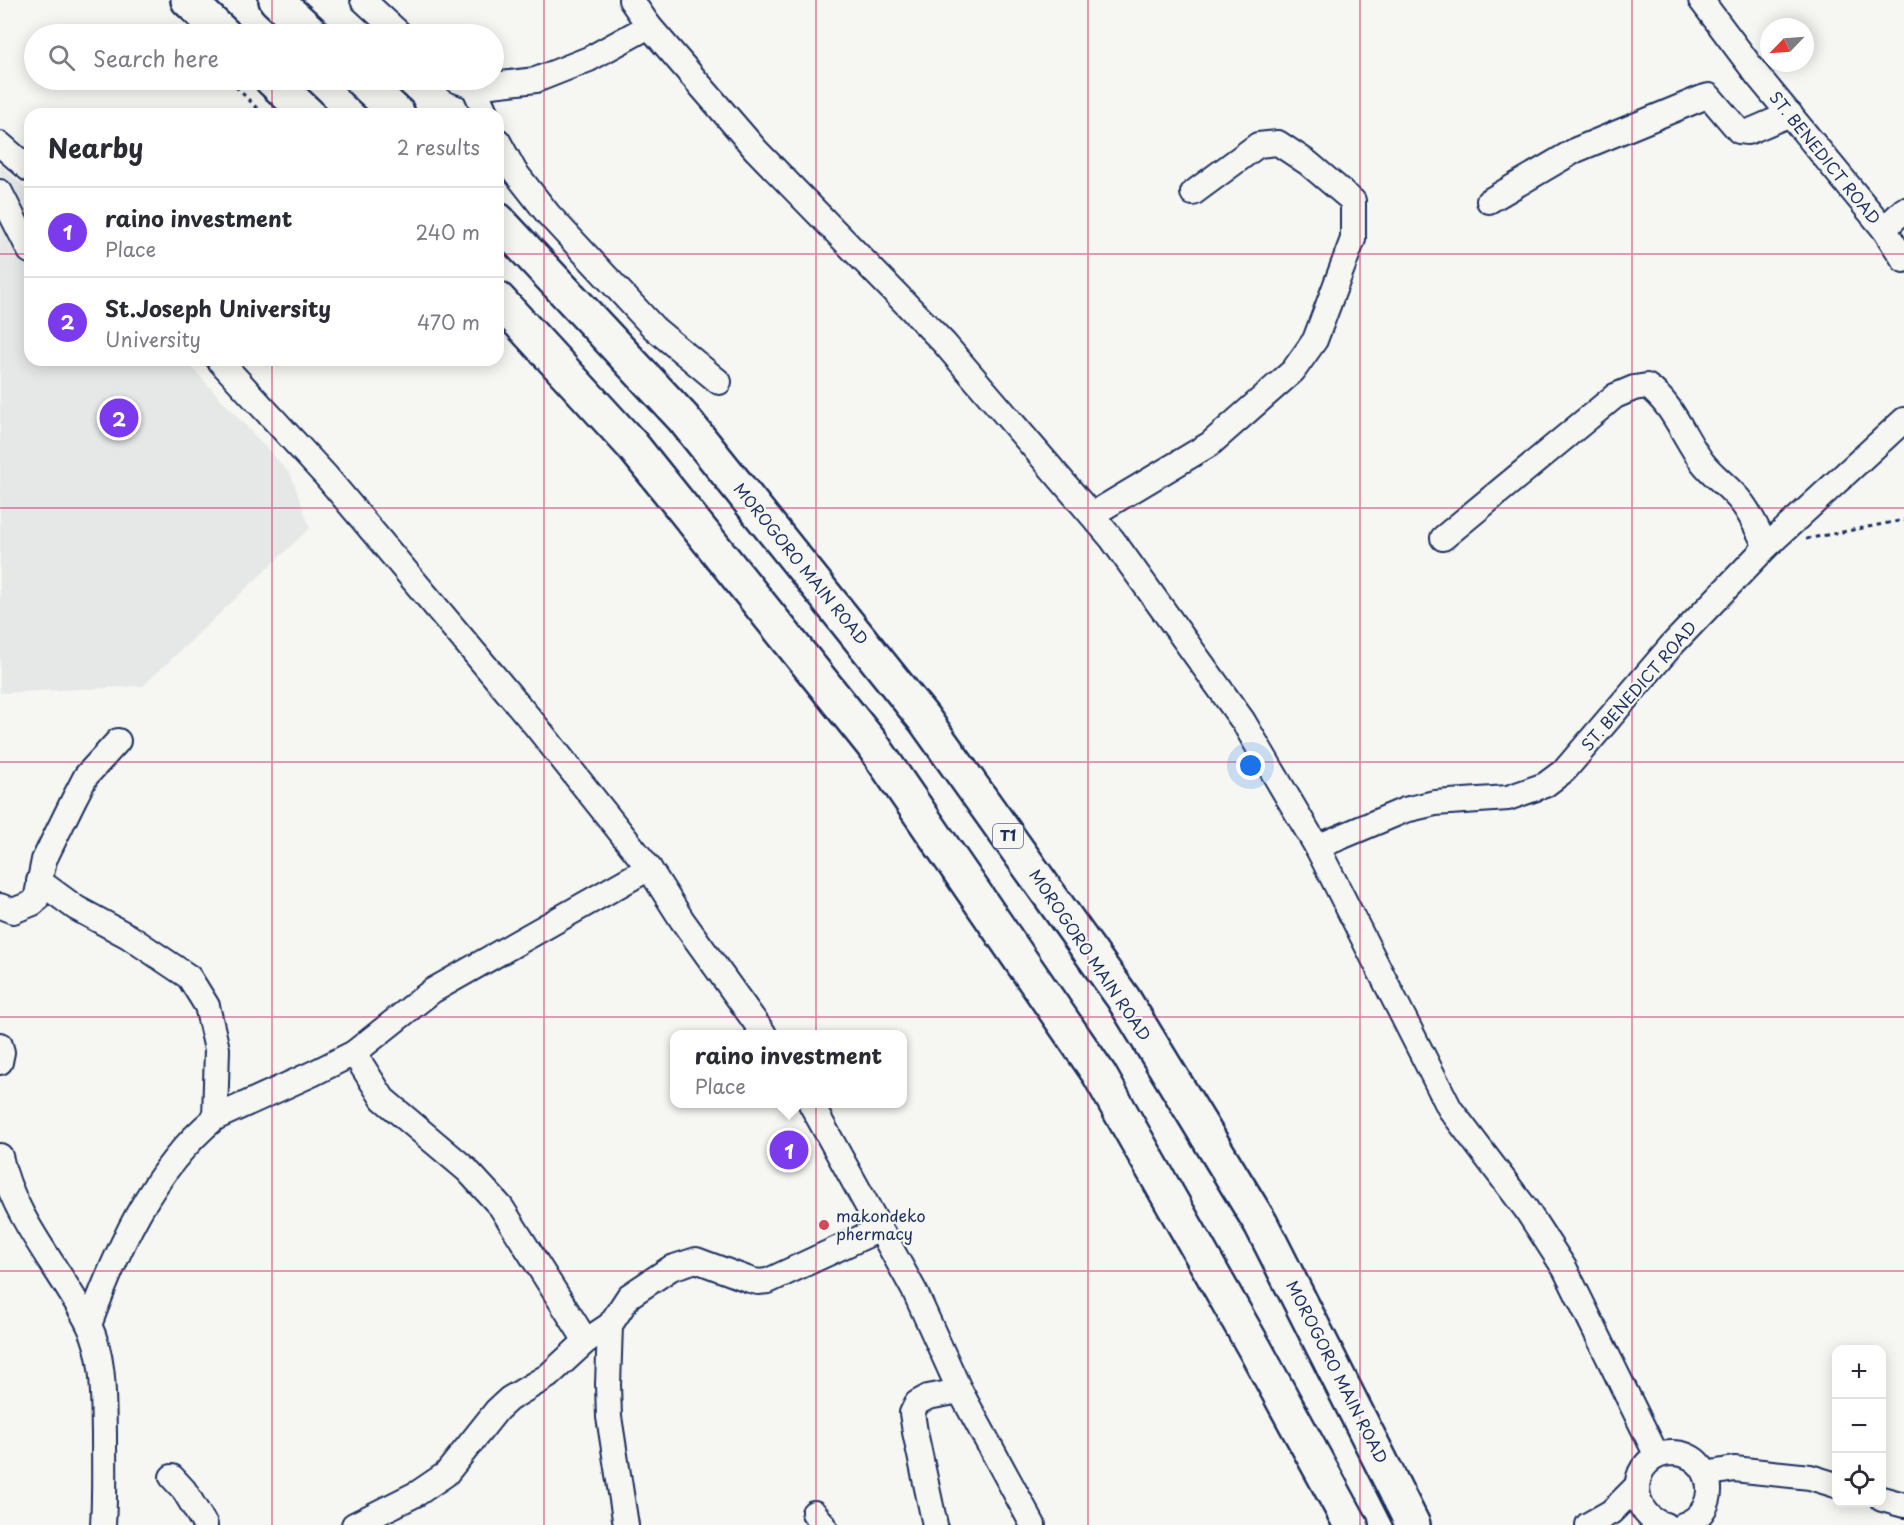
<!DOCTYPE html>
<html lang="en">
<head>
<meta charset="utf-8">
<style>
	:root { --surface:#fff; --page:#f2f2f3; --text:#2b2b33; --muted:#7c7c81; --line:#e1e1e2; --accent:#7c3aed }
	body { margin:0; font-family:"Playpen Sans",sans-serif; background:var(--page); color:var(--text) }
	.controls { position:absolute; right:18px; bottom:18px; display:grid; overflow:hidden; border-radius:12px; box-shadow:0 3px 15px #0003 }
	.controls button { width:54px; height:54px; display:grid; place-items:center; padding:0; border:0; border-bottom:2px solid var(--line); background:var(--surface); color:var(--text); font:30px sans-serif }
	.compass { position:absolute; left:1760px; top:18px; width:54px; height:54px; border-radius:50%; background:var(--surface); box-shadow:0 3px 15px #0003; rotate:245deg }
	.you { position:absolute; left:1251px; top:766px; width:21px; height:21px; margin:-15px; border:4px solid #fff; border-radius:50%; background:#1a73e8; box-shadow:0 0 0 9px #1a73e833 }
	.badge { display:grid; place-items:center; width:39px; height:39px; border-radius:50%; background:var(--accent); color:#fff; font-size:20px; font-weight:700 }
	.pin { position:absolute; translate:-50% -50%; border:3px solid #fff; box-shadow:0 2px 6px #0006 }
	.popup { position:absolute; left:670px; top:1030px; width:237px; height:78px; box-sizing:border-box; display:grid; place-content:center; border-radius:12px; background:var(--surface); filter:drop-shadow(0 2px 4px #0005); font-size:20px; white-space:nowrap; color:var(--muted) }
	.popup b { font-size:22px; color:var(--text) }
	.popup::after { content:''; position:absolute; left:50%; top:100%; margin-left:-12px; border:12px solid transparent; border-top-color:var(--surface) }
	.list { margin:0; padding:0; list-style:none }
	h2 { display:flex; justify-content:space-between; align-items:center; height:78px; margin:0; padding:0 24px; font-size:26px }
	h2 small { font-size:20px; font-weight:400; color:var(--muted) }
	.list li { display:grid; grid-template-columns:39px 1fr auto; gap:18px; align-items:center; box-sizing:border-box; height:90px; padding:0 24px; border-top:2px solid var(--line) }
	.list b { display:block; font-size:22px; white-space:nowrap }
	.list p { margin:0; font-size:20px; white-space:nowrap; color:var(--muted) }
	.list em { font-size:20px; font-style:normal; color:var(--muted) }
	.icon { flex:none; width:33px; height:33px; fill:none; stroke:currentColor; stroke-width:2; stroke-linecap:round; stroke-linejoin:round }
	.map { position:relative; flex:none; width:1904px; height:1525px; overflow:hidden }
	.search { position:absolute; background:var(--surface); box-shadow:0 3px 15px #0003; left:24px; top:24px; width:480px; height:66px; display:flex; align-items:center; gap:15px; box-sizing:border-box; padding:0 21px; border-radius:33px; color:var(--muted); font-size:22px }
	.panel { position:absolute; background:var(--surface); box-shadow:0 3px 15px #0003; left:24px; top:108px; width:480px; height:258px; border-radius:18px }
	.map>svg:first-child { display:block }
	.built { fill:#e6e7e7 }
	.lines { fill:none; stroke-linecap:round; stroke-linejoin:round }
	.minor-casing { stroke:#1b2f5e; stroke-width:28 }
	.highway-casing { stroke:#1b2f5e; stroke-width:38 }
	.path { stroke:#1b2f5e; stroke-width:3; stroke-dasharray:4.5 4.5; stroke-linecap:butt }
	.minor { stroke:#f6f6f2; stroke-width:24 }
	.highway { stroke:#f6f6f2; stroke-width:33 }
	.grid { fill:none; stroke:#c2185b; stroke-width:1.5; stroke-opacity:0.55 }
	.poi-dot { fill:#d1495b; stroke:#f6f6f2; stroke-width:2 }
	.labels { text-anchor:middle; stroke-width:4.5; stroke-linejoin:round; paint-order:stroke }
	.shield { fill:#f6f6f2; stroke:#5d6b8a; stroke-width:1.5 }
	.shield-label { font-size:15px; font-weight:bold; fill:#1b2f5e }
	.street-label { font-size:16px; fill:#1b2f5e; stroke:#f6f6f2 }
	.poi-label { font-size:16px; fill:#1b2f5e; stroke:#f6f6f2; text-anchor:start }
</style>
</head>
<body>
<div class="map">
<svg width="1904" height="1525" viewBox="0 0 1904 1525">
	<rect width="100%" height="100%" fill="#f6f6f2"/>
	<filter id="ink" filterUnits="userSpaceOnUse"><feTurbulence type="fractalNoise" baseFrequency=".0167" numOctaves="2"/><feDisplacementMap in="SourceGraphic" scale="12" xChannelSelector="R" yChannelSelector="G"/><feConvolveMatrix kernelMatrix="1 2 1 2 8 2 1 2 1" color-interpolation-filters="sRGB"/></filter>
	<g filter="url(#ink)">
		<!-- built -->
		<polygon class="built" points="0,164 30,193 30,360 185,360 291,475 310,528 143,686 0,693"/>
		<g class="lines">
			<!-- minor casing -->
			<g class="minor-casing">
				<g id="minor">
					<polyline points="363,0 400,34"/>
					<polyline points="631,0 649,26 756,150 944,343 1112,539 1243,721 1317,847 1450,1109 1526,1209 1565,1269 1657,1456"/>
					<polyline points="1701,0 1758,76 1884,229 1904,260"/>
					<polyline points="456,80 474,87 536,80 589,59 649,26"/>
					<polyline points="474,87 486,114"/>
					<polyline points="498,141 515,172 548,214 654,328 719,382"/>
					<polyline points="0,144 30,170"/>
					<polyline points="0,192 30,251"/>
					<polyline points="1489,201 1576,150 1702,98 1709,96 1739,131 1748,132 1790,114"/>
					<polyline points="1884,229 1904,210"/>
					<polyline points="219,360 326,476 536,726 649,868 682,920 764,1034"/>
					<polyline points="1103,508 1210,444 1293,371 1315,340 1353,239 1353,201 1308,163 1278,143 1258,145 1193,193"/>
					<path d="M1443,538L1615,396L1634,388L1647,386C1674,405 1683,437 1703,463C1715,478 1731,488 1742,503C1752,516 1759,532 1766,547"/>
					<polyline points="1317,847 1405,810 1435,803 1508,798 1545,785 1565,770 1671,646 1766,547 1904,420"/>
					<path d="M39,881L76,908L128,936L189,977L207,1006L217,1049L215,1118C151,1171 117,1250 89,1325"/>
					<polyline points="0,906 13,911 33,903 36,900 44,860 74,799 86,776 118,741"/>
					<polyline points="0,1045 2,1052 0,1062"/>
					<polyline points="354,1053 383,1099 467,1170 501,1207 586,1341"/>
					<polyline points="811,1104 915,1292 960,1391 1033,1525"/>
					<polyline points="215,1118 314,1073 354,1053 432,991 649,868"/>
					<path d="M0,1156C13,1219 61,1269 89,1325C105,1358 103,1398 104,1433C104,1464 105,1494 103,1525"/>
					<polyline points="610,1325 608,1385 609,1417 626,1525"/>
					<polyline points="1706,1474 1734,1469 1810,1477 1836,1485"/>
					<polyline points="172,1477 184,1490 205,1525"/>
					<polyline points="1882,1499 1904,1505"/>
					<polyline points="814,1513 824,1525"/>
					<polyline points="354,1525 418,1493 446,1474 497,1410 509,1399 548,1376 586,1341 610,1325 629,1296 671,1268 696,1260 750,1280 758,1282 768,1281 880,1229"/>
					<polyline points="935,1525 915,1432 912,1413 917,1403 928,1397 960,1391"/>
					<polyline points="1588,1525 1611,1512 1636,1487"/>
					<path d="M1665,1525C1624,1513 1630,1454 1672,1453C1715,1453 1723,1512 1683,1525"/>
				</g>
			</g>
			<!-- highway casing -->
			<g class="highway-casing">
				<g id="highway">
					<polyline points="188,0 224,34"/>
					<polyline points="276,0 313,34"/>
					<polyline points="272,80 308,114"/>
					<polyline points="361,80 398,114"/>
					<polyline points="498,220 683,418 924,719 1123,998 1261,1224 1413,1525"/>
					<polyline points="498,299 632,445 872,744 1099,1074 1255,1349 1351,1525"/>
				</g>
			</g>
			<!-- path -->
			<g class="path">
				<polyline points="229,80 263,114"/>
				<polyline points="1806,539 1904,520"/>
			</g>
			<!-- minor -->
			<use href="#minor" class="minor"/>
			<!-- highway -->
			<use href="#highway" class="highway"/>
		</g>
	</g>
	<!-- grid -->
	<path class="grid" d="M272,0V34M544,0V1525M816,0V1525M1088,0V1525M1360,0V1525M1632,0V1525M272,80V114M0,254H30M498,254H1904M272,360V1525M0,508H1904M0,762H1904M0,1017H1904M0,1271H1904"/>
	<!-- markers -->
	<circle class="poi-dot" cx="824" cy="1225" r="6"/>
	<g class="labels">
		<!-- shield labels -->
		<rect class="shield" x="993" y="824" width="30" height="24" rx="4.5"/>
		<g class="shield-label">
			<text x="1008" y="841">T1</text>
		</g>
		<!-- street labels -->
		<g class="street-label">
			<text transform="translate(1825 158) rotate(51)" y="6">ST. BENEDICT ROAD</text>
			<text transform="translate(801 564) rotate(51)" y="6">MOROGORO MAIN ROAD</text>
			<text transform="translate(1639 686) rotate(-49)" y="6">ST. BENEDICT ROAD</text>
			<text transform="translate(1090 955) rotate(56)" y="6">MOROGORO MAIN ROAD</text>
			<text transform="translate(1337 1372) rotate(63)" y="6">MOROGORO MAIN ROAD</text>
		</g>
		<!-- poi labels -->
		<g class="poi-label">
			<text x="836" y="1222">makondeko<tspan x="836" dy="18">phermacy</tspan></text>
		</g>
	</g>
</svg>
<div class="controls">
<button>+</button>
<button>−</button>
<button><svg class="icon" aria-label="locate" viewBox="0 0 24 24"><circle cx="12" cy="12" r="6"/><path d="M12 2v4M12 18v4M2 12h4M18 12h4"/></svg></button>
</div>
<svg class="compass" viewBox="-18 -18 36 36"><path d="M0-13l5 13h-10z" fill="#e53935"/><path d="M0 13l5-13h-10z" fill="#7c7c81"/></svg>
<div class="you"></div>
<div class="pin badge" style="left:789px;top:1150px">1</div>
<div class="popup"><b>raino investment</b>Place</div>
<div class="pin badge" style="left:119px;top:418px">2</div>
<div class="search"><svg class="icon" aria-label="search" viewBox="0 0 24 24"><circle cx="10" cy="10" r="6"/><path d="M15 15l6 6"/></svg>Search here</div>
<section class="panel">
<h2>Nearby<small>2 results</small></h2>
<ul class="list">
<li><span class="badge">1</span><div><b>raino investment</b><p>Place</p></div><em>240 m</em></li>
<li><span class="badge">2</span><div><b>St.Joseph University</b><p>University</p></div><em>470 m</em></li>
</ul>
</section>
</div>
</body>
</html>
